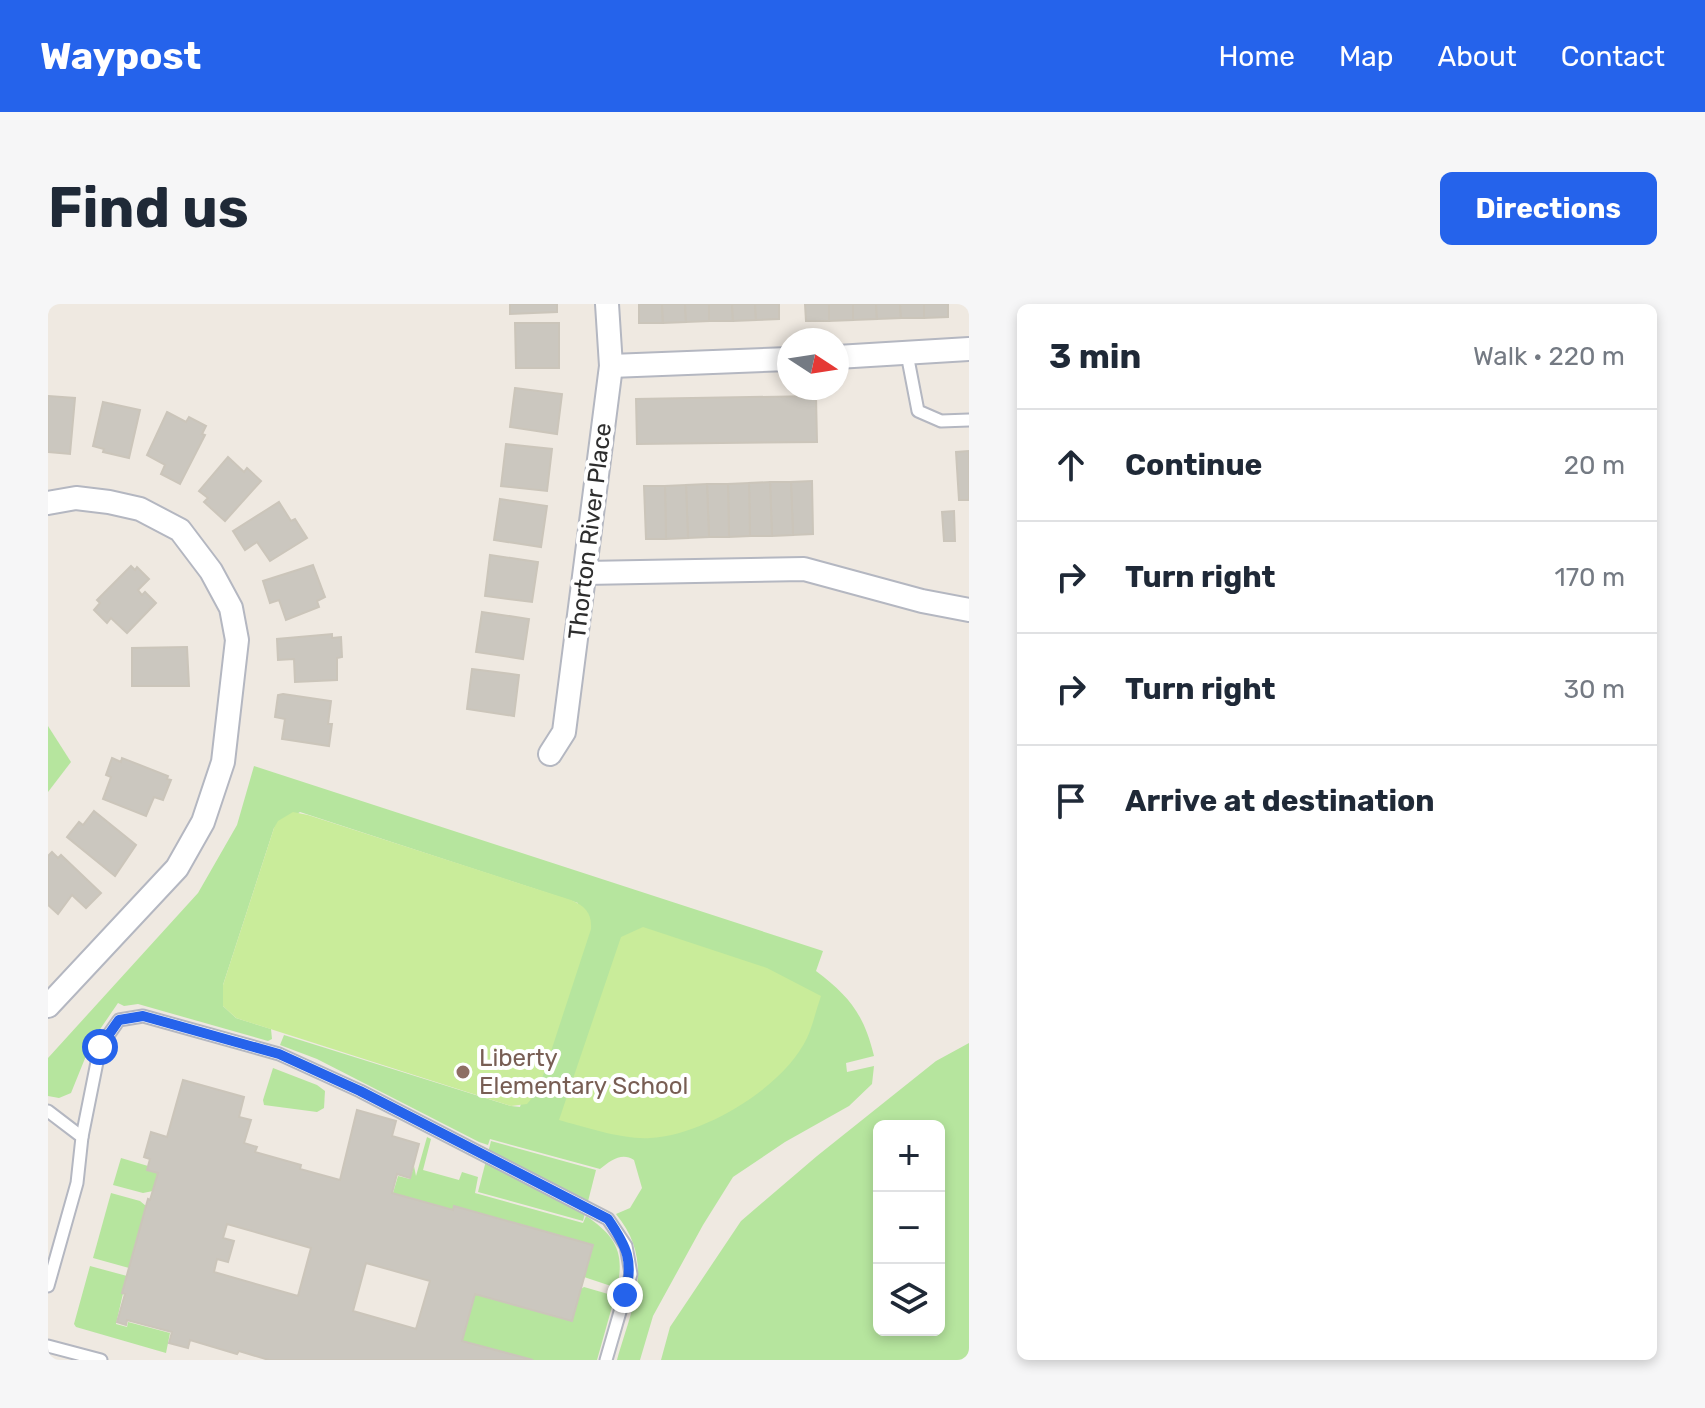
<!DOCTYPE html>
<html lang="en">
<head>
<meta charset="utf-8">
<style>
	:root { --surface:#fff; --page:#f6f6f7; --text:#1f2937; --muted:#747a83; --line:#e0e1e3; --accent:#2563eb }
	body { margin:0; font-family:Rubik,sans-serif; background:var(--page); color:var(--text) }
	.controls { position:absolute; right:24px; bottom:24px; display:grid; overflow:hidden; border-radius:12px; box-shadow:0 4px 12px #0003 }
	.controls button { width:72px; height:72px; display:grid; place-items:center; padding:0; border:0; border-bottom:2px solid var(--line); background:var(--surface); color:var(--text); font:40px sans-serif }
	.compass { position:absolute; left:729px; top:24px; width:72px; height:72px; border-radius:50%; background:var(--surface); box-shadow:0 4px 12px #0003; rotate:102deg }
	.stop { position:absolute; width:24px; height:24px; margin:-18px; border:6px solid #2563eb; border-radius:50%; background:#fff }
	.stop.end { background:#2563eb; border-color:#fff; box-shadow:0 2px 8px #0008 }
	.list { margin:0; padding:0; list-style:none }
	h2 { display:flex; justify-content:space-between; align-items:center; height:104px; margin:0; padding:0 32px; font-size:34px }
	h2 small { font-size:26px; font-weight:400; color:var(--muted) }
	.list li { display:grid; grid-template-columns:52px 1fr auto; gap:24px; align-items:center; box-sizing:border-box; height:112px; padding:0 32px; border-top:2px solid var(--line) }
	.list b { display:block; font-size:30px; white-space:nowrap }
	.list em { font-size:26px; font-style:normal; color:var(--muted) }
	.icon { flex:none; width:44px; height:44px; fill:none; stroke:currentColor; stroke-width:2; stroke-linecap:round; stroke-linejoin:round }
	.map { position:relative; flex:none; width:921px; height:1056px; overflow:hidden; border-radius:12px }
	header { display:flex; align-items:center; gap:48px; box-sizing:border-box; height:112px; padding:0 40px; background:var(--accent); color:#fff }
	header strong { font-size:38px }
	nav { display:flex; gap:44px; margin-inline-start:auto; font-size:28px }
	.intro { display:flex; align-items:center; justify-content:space-between; box-sizing:border-box; height:192px; padding:0 48px }
	h1 { margin:0; font-size:56px }
	.button { padding:20px 36px; border-radius:12px; background:var(--accent); color:#fff; font-size:28px; font-weight:700 }
	main { display:flex; gap:48px; padding:0 48px }
	aside { flex:1; background:var(--surface); border-radius:12px; box-shadow:0 4px 12px #0003 }
	.map>svg:first-child { display:block }
	.green { fill:#b6e59e; fill-rule:evenodd }
	.pitch { fill:#c9ec9a }
	.building { fill:#cbc7bf; stroke:#cbc5ba; stroke-width:2; fill-rule:evenodd }
	.lines { fill:none; stroke-linecap:round; stroke-linejoin:round }
	.lane-casing { stroke:#b4b7c1; stroke-width:15 }
	.street-casing { stroke:#b4b7c1; stroke-width:26 }
	.lane { stroke:#fff; stroke-width:11 }
	.street { stroke:#fff; stroke-width:22 }
	.route { stroke:#2563eb; stroke-width:10 }
	.education-dot { fill:#8d6e63; stroke:#fff; stroke-width:3 }
	.labels { text-anchor:middle; stroke-width:8; stroke-linejoin:round; paint-order:stroke }
	.street-label { font-size:24px; fill:#2e2e2e; stroke:#fff }
	.education-label { font-size:24px; fill:#785e54; stroke:#fff; text-anchor:start }
</style>
</head>
<body>
<header>
<strong>Waypost</strong>
<nav><a>Home</a><a>Map</a><a>About</a><a>Contact</a></nav>
</header>
<div class="intro"><h1>Find us</h1><a class="button">Directions</a></div>
<main>
<div class="map">
<svg width="921" height="1056" viewBox="0 0 921 1056">
	<rect width="100%" height="100%" fill="#efe9e1"/>
	<!-- green -->
	<g class="green">
		<polygon points="0,422 23,458 0,488"/>
		<path d="M206,462L775,647L768,667C801,692 816,710 826,752L798,759L799,768L826,762L824,780L801,802L737,838L685,873L655,921L605,1012L592,1056H569C584,1002 608,959 568,910L582,904L594,884L586,856C574,848 563,856 552,865L442,835L440,841L431,838L269,755L232,741L236,731L463,802L472,803L530,599L252,508L226,524L175,681V702L188,714L223,725L224,735L220,737L90,700L76,702L70,699L44,737L23,789L11,794L0,792V754L150,589L189,521Z"/>
		<path d="M921,739V1056H613L622,1023L693,917L769,852L888,757ZM831,822H891V1026H831Z"/>
		<polygon points="225,764 269,781 277,787 276,804 269,808 216,801 215,796"/>
		<path d="M379,833L383,835L375,866L411,876L414,868L430,873L427,889L535,919L538,912C568,932 577,949 569,984L536,973L545,942L406,902L405,906L345,889L350,872L362,875L366,862L368,872Z"/>
		<polygon points="443,837 548,866 535,917 430,888"/>
		<polygon points="73,854 100,862 99,866 110,869 105,887 95,889 65,881"/>
		<polygon points="63,889 92,897 98,902 81,964 45,954"/>
		<polygon points="42,962 79,972 68,1020 79,1023 80,1018 122,1029 118,1049 28,1023 26,1020"/>
		<polygon points="536,983 567,992 549,1056 485,1056 414,1037 427,990 524,1017 533,985"/>
	</g>
	<!-- pitch -->
	<g class="pitch">
		<path d="M245,508L260,511L523,596C537,602 544,609 543,625L490,787L479,800L463,802L188,714L175,702V681L226,524L230,517Z"/>
		<path d="M595,623L719,664L773,692C768,706 765,721 759,734C736,783 656,831 602,834C577,836 536,823 511,816L573,633Z"/>
	</g>
	<!-- building -->
	<g class="building">
		<polygon points="462,0 509,0 509,8 462,10"/>
		<polygon points="591,0 614,0 615,19 591,19"/>
		<polygon points="614,0 637,0 638,18 615,19"/>
		<polygon points="637,0 661,0 661,17 638,18"/>
		<polygon points="661,0 684,0 685,17 661,17"/>
		<polygon points="684,0 707,0 708,16 685,17"/>
		<polygon points="707,0 731,0 731,15 708,16"/>
		<polygon points="757,0 781,0 781,17 758,17"/>
		<polygon points="781,0 805,0 805,16 781,17"/>
		<polygon points="805,0 828,0 829,15 805,16"/>
		<polygon points="828,0 852,0 853,14 829,15"/>
		<polygon points="852,0 876,0 876,14 853,14"/>
		<polygon points="876,0 900,0 900,13 876,14"/>
		<polygon points="467,19 511,19 511,64 468,64"/>
		<polygon points="467,84 514,90 509,130 462,123"/>
		<polygon points="0,92 27,94 22,150 0,148"/>
		<polygon points="768,92 769,138 589,140 588,95"/>
		<polygon points="55,98 92,106 81,154 55,148 56,145 45,142"/>
		<polygon points="119,108 138,118 141,113 158,122 154,130 157,131 132,180 113,170 117,161 99,151"/>
		<polygon points="458,140 504,145 499,187 453,182"/>
		<polygon points="921,147 921,196 911,196 908,148"/>
		<polygon points="180,153 196,168 199,164 213,177 177,217 156,198 160,194 151,187"/>
		<polygon points="764,177 765,230 745,231 743,178"/>
		<polygon points="722,178 743,178 745,231 724,232"/>
		<polygon points="722,178 724,232 702,232 701,179"/>
		<polygon points="701,179 702,232 681,233 680,180"/>
		<polygon points="659,180 680,180 681,233 661,233"/>
		<polygon points="659,180 661,233 640,234 638,181"/>
		<polygon points="638,181 640,234 618,235 617,182"/>
		<polygon points="596,182 617,182 618,235 598,235"/>
		<polygon points="452,195 499,202 493,243 446,236"/>
		<polygon points="231,198 243,217 247,215 259,234 222,257 209,238 197,246 185,227"/>
		<polygon points="906,207 907,237 896,237 894,208"/>
		<polygon points="442,251 490,258 484,298 437,292"/>
		<polygon points="265,261 277,293 269,297 271,303 238,316 231,296 222,299 215,277"/>
		<polygon points="83,262 87,266 89,263 101,275 90,286 94,291 97,288 108,299 79,329 63,314 59,319 46,306 52,299 49,296"/>
		<polygon points="434,308 481,315 475,355 428,348"/>
		<polygon points="284,330 284,334 293,333 294,353 289,354 289,376 247,378 246,355 230,356 229,335"/>
		<polygon points="139,343 141,382 84,382 84,344"/>
		<polygon points="424,365 471,371 466,412 419,405"/>
		<polygon points="235,390 283,397 280,420 284,420 281,442 234,435 237,415 227,413 230,391"/>
		<polygon points="64,454 73,458 74,454 120,472 119,475 123,476 115,496 106,493 98,512 55,495 63,473 58,471"/>
		<polygon points="46,507 88,541 67,572 19,533 31,518 35,521"/>
		<polygon points="4,548 10,554 13,551 53,589 38,604 24,591 10,610 0,601 0,552"/>
		<path d="M135,776L196,793L191,813L203,816L196,839L209,843L207,848L253,861L252,865L292,876L309,806L348,817L344,832L371,840L362,874L349,870L344,889L405,906L406,902L545,941L524,1017L427,990L414,1037L485,1056H221L191,1047L189,1050L142,1036L140,1044L121,1039L124,1028L79,1016L78,1021L69,1018L77,990L74,989L98,902L100,895L102,896L110,869L99,866L102,855L96,853L103,828L119,833ZM179,920L263,944L250,992L166,968L169,955L180,958L186,937L175,934ZM318,959L382,977L368,1025L305,1007Z"/>
	</g>
	<g class="lines">
		<!-- lane casing -->
		<g class="lane-casing">
			<g id="lane">
				<polyline points="859,50 870,107 893,117 921,116"/>
				<polyline points="0,807 34,833 29,879 0,982"/>
				<polyline points="34,833 52,743 71,716 95,712 231,750 312,787 560,915 578,942 583,970 558,1056"/>
				<polyline points="0,1042 53,1056"/>
			</g>
		</g>
		<!-- street casing -->
		<g class="street-casing">
			<g id="street">
				<polyline points="789,53 921,45"/>
				<polyline points="563,62 741,55"/>
				<polyline points="0,199 28,194 61,198 92,205 132,226 163,267 183,304 189,336 175,458 155,518 129,564 0,702"/>
				<polyline points="537,269 756,265 874,297 921,306"/>
				<polyline points="502,450 516,428 563,62 559,0"/>
			</g>
		</g>
		<!-- lane -->
		<use href="#lane" class="lane"/>
		<!-- street -->
		<use href="#street" class="street"/>
	</g>
	<g class="lines">
		<!-- route -->
		<path class="route" d="M52,743L71,716L95,712L231,750L312,787L560,915C579,943 586,957 577,991"/>
	</g>
	<!-- markers -->
	<circle class="education-dot" cx="415" cy="768" r="8"/>
	<g class="labels">
		<!-- street labels -->
		<g class="street-label">
			<text transform="translate(542 227) rotate(-83)" y="8">Thorton River Place</text>
		</g>
		<!-- education labels -->
		<g class="education-label">
			<text x="431" y="762">Liberty<tspan x="431" dy="28">Elementary School</tspan></text>
		</g>
	</g>
</svg>
<div class="controls">
<button>+</button>
<button>−</button>
<button><svg class="icon" aria-label="layers" viewBox="0 0 24 24"><path d="M12 4l9 5-9 5-9-5zM3 14l9 5 9-5"/></svg></button>
</div>
<svg class="compass" viewBox="-18 -18 36 36"><path d="M0-13l5 13h-10z" fill="#e53935"/><path d="M0 13l5-13h-10z" fill="#747a83"/></svg>
<div class="stop" style="left:52px;top:743px"></div>
<div class="stop end" style="left:577px;top:991px"></div>
</div>
<aside>
<h2>3 min<small>Walk · 220 m</small></h2>
<ul class="list">
<li><svg class="icon" aria-label="ahead" viewBox="0 0 24 24"><path d="M12 20V5M6 11l6-6 6 6"/></svg><div><b>Continue</b></div><em>20 m</em></li>
<li><svg class="icon" aria-label="right" viewBox="0 0 24 24"><path d="M7 20v-9h11M14 6l5 5-5 5"/></svg><div><b>Turn right</b></div><em>170 m</em></li>
<li><svg class="icon" aria-label="right" viewBox="0 0 24 24"><path d="M7 20v-9h11M14 6l5 5-5 5"/></svg><div><b>Turn right</b></div><em>30 m</em></li>
<li><svg class="icon" aria-label="arrive" viewBox="0 0 24 24"><path d="M6 21V4h12l-3 4 3 4H6"/></svg><div><b>Arrive at destination</b></div></li>
</ul>
</aside>
</main>
</body>
</html>
